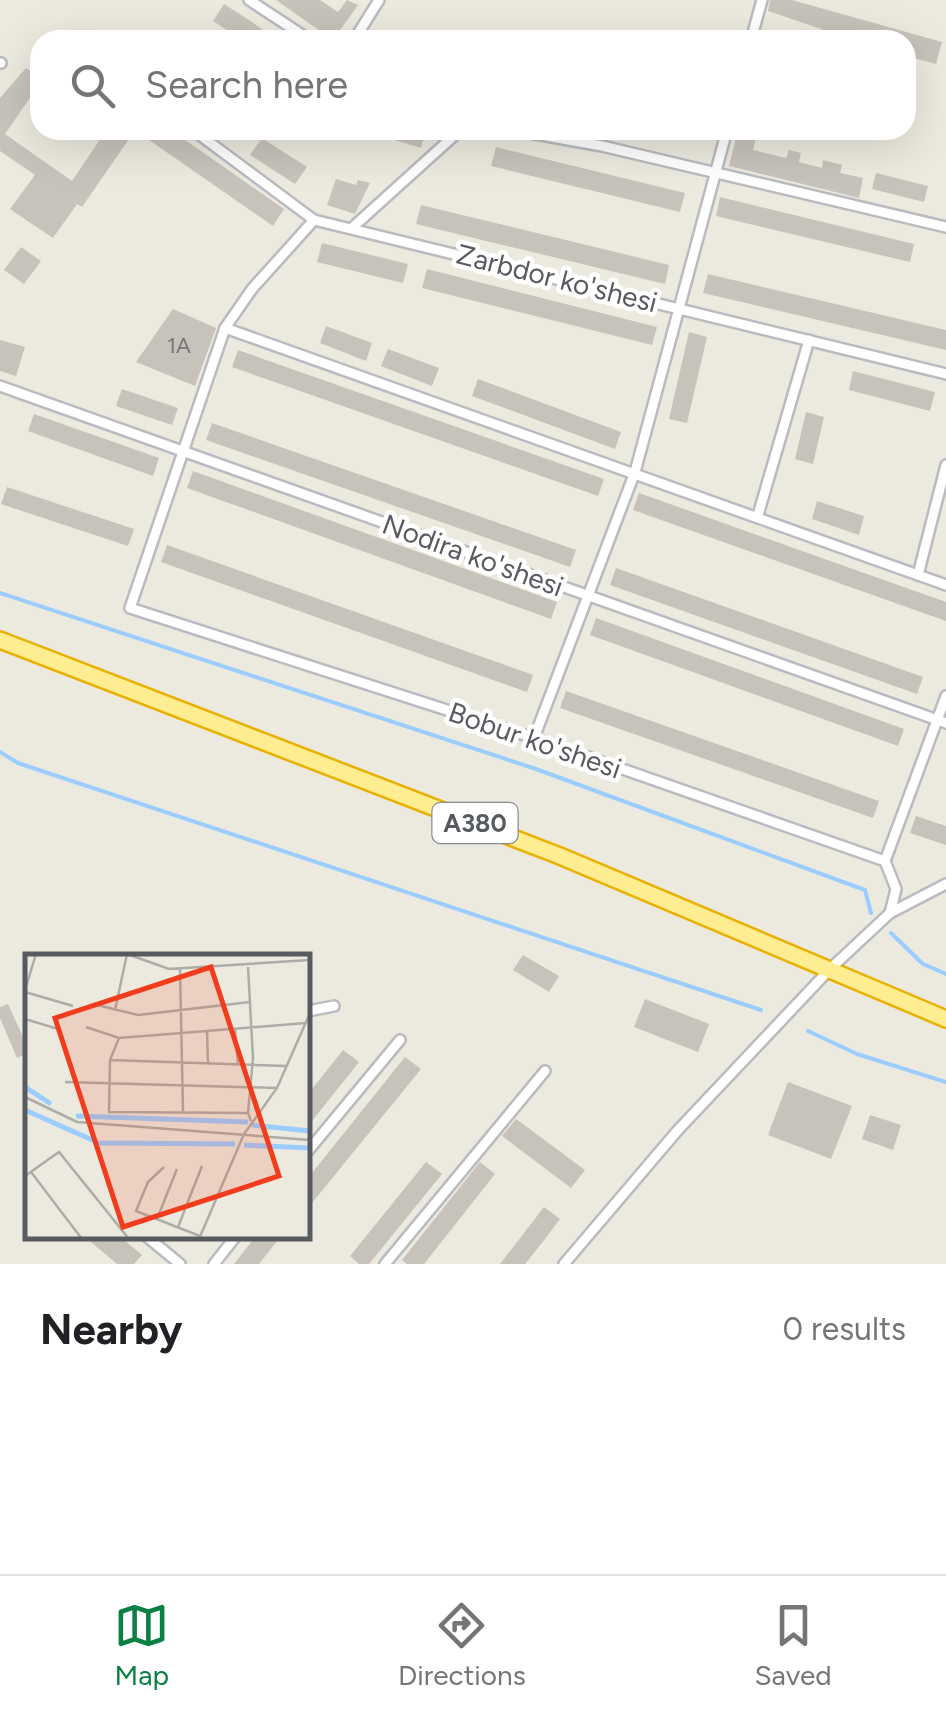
<!DOCTYPE html>
<html lang="en">
<head>
<meta charset="utf-8">
<style>
	:root { --surface:#fff; --page:#f2f2f2; --text:#202124; --muted:#757577; --line:#e0e0e0; --accent:#0b8043 }
	body { margin:0; font-family:Figtree,sans-serif; background:var(--page); color:var(--text) }
	.list { margin:0; padding:0; list-style:none }
	h2 { display:flex; justify-content:space-between; align-items:center; height:130px; margin:0; padding:0 40px; font-size:42px }
	h2 small { font-size:32px; font-weight:400; color:var(--muted) }
	.icon { flex:none; width:55px; height:55px; fill:none; stroke:currentColor; stroke-width:2; stroke-linecap:round; stroke-linejoin:round }
	.map { position:relative; flex:none; width:946px; height:1264px; overflow:hidden }
	.search { position:absolute; background:var(--surface); box-shadow:0 10px 40px #0002; left:30px; right:30px; top:30px; height:110px; display:flex; align-items:center; gap:25px; box-sizing:border-box; padding:0 35px; border-radius:30px; color:var(--muted); font-size:38px }
	.sheet { height:310px; background:var(--surface) }
	nav { display:flex; justify-content:space-around; align-items:center; box-sizing:border-box; height:140px; border-top:2px solid var(--line); background:var(--surface); font-size:28px; color:var(--muted) }
	nav a { display:grid; justify-items:center; gap:5px }
	nav .on { color:var(--accent) }
	.map>svg:first-child { display:block }
	.lines { fill:none; stroke-linecap:round; stroke-linejoin:round }
	.stream { stroke:#9bcdff; stroke-width:4 }
	.building { fill:#c7c3bb }
	.minor-casing { stroke:#b9bbc1; stroke-width:14 }
	.trunk-casing { stroke:#eab000; stroke-width:20 }
	.minor { stroke:#fff; stroke-width:9 }
	.trunk { stroke:#ffee91; stroke-width:15 }
	.labels { text-anchor:middle; stroke-width:9; stroke-linejoin:round; paint-order:stroke }
	.number-label { font-size:22px; fill:#737577 }
	.shield { fill:#fff; stroke:#898c90; stroke-width:2.5 }
	.shield-label { font-size:25px; font-weight:bold; fill:#575b60 }
	.street-label { font-size:28px; fill:#575b60; stroke:#fff }
	.inset-river { fill:none; stroke:#9bcdff; stroke-width:5 }
	.inset-road { fill:none; stroke:#acada8; stroke-width:2.5 }
	.view { fill:#f13d1e; fill-opacity:0.15; stroke:#f13d1e; stroke-width:5 }
	.inset-edge { fill:none; stroke:#575b60; stroke-width:5 }
</style>
</head>
<body>
<div class="map">
<svg width="946" height="1264" viewBox="0 0 946 1264">
	<rect width="100%" height="100%" fill="#eceade"/>
	<g class="lines">
		<!-- stream -->
		<g class="stream">
			<polyline points="0,593 536,769 865,890 871,913"/>
			<polyline points="0,752 18,763 761,1010"/>
			<polyline points="891,933 923,964 946,974"/>
			<polyline points="808,1031 857,1054 946,1082"/>
		</g>
	</g>
	<!-- building -->
	<g class="building">
		<polygon points="276,0 320,0 338,12 347,0 358,5 333,40"/>
		<polygon points="770,0 792,0 942,42 936,64 906,56 906,40 846,40 820,33 821,29 768,11"/>
		<polygon points="224,4 249,20 277,40 242,40 213,21"/>
		<polygon points="26,68 40,77 40,96 34,92 5,134 72,181 101,138 89,130 117,130 129,139 82,207 77,204 53,238 10,209 35,175 0,151 0,98"/>
		<polygon points="157,130 171,130 284,209 273,226 149,140"/>
		<polygon points="361,130 425,130 421,148"/>
		<polygon points="738,130 758,130 753,150 786,158 789,150 801,153 799,162 822,168 823,160 842,165 840,173 863,178 859,198 729,166"/>
		<polygon points="262,138 307,167 295,184 250,155"/>
		<polygon points="496,147 685,193 680,212 491,166"/>
		<polygon points="876,173 928,186 924,202 872,189"/>
		<polygon points="336,179 356,185 358,180 370,183 355,214 327,205"/>
		<polygon points="720,197 914,244 910,262 716,216"/>
		<polygon points="421,205 669,265 665,284 416,224"/>
		<polygon points="322,243 408,264 403,283 317,262"/>
		<polygon points="21,247 41,261 24,284 4,270"/>
		<polygon points="427,269 657,327 652,345 422,288"/>
		<polygon points="708,274 946,330 946,350 703,293"/>
		<polygon points="173,309 216,328 195,386 136,362"/>
		<polygon points="326,326 372,343 366,361 320,343"/>
		<polygon points="689,332 707,337 687,423 669,419"/>
		<polygon points="0,340 25,347 16,376 0,371"/>
		<polygon points="388,349 439,368 432,386 381,366"/>
		<polygon points="238,350 604,479 598,496 232,367"/>
		<polygon points="853,371 935,392 930,411 849,390"/>
		<polygon points="478,379 621,432 615,449 472,396"/>
		<polygon points="122,389 178,408 172,425 116,406"/>
		<polygon points="806,412 824,417 813,464 795,459"/>
		<polygon points="34,414 159,458 153,476 28,431"/>
		<polygon points="212,423 576,550 570,567 206,440"/>
		<polygon points="193,471 557,602 551,619 187,488"/>
		<polygon points="7,487 134,529 128,546 1,504"/>
		<polygon points="639,493 946,602 946,621 633,510"/>
		<polygon points="817,501 864,516 859,535 812,519"/>
		<polygon points="167,545 533,675 527,692 161,562"/>
		<polygon points="616,568 923,677 917,694 610,585"/>
		<polygon points="596,618 904,729 898,746 590,635"/>
		<polygon points="566,691 879,801 873,818 560,708"/>
		<polygon points="916,816 946,826 946,845 910,833"/>
		<polygon points="523,955 559,976 549,992 513,970"/>
		<polygon points="645,999 709,1024 698,1052 634,1027"/>
		<polygon points="8,1004 28,1048 28,1053 17,1058 0,1018 0,1007"/>
		<polygon points="343,1050 359,1062 308,1126 308,1094"/>
		<polygon points="405,1057 421,1069 308,1208 308,1178"/>
		<polygon points="788,1082 852,1106 831,1159 768,1135"/>
		<polygon points="870,1115 901,1125 893,1150 862,1139"/>
		<polygon points="516,1119 585,1170 571,1188 502,1136"/>
		<polygon points="426,1162 442,1174 369,1264 359,1264 350,1256"/>
		<polygon points="480,1162 495,1174 424,1264 407,1264 402,1260"/>
		<polygon points="544,1207 560,1219 538,1248 525,1264 500,1264"/>
		<polygon points="84,1236 119,1236 142,1255 134,1264 117,1264"/>
		<polygon points="256,1236 281,1236 259,1264 234,1264"/>
	</g>
	<g class="lines">
		<!-- minor casing -->
		<g class="minor-casing">
			<g id="minor">
				<polyline points="249,0 310,40"/>
				<polyline points="354,40 379,0"/>
				<polyline points="751,40 762,0"/>
				<polyline points="0,63 1,63"/>
				<polyline points="193,130 314,220 946,374"/>
				<polyline points="513,130 602,146 946,227"/>
				<polyline points="454,131 481,130"/>
				<polyline points="314,220 252,289 225,328 130,608 534,738 885,861 896,889 890,913"/>
				<polyline points="353,227 457,133"/>
				<polyline points="225,328 946,585"/>
				<polyline points="0,386 946,723"/>
				<polyline points="758,515 809,340"/>
				<polyline points="918,575 946,465"/>
				<polyline points="534,738 635,472 727,130"/>
				<polyline points="885,861 946,696"/>
				<polyline points="308,1011 334,1006"/>
				<polyline points="308,1151 400,1040"/>
				<polyline points="146,1236 180,1264"/>
				<polyline points="214,1264 236,1236"/>
				<polyline points="385,1264 545,1071"/>
				<polyline points="564,1264 678,1130 830,969 890,913 946,884"/>
			</g>
		</g>
		<!-- trunk casing -->
		<g class="trunk-casing">
			<polyline id="trunk" points="0,640 560,856 946,1019"/>
		</g>
		<!-- minor -->
		<use href="#minor" class="minor"/>
		<!-- trunk -->
		<use href="#trunk" class="trunk"/>
	</g>
	<g class="labels">
		<!-- number labels -->
		<g class="number-label">
			<text x="179" y="353">1A</text>
		</g>
		<!-- shield labels -->
		<rect class="shield" x="432.5" y="803" width="85" height="40" rx="8"/>
		<g class="shield-label">
			<text x="475" y="832">A380</text>
		</g>
		<!-- street labels -->
		<g class="street-label">
			<text transform="translate(557 278) rotate(14)" y="10">Zarbdor ko'shesi</text>
			<text transform="translate(473 555) rotate(20)" y="10">Nodira ko'shesi</text>
			<text transform="translate(535 740) rotate(19)" y="10">Bobur ko'shesi</text>
		</g>
	</g>
	<!-- overview -->
	<g transform="translate(25 954)">
		<rect width="285" height="285" fill="#eceade"/>
		<path class="inset-river" d="M0,133L26,150M0,156L74,189L210,190M51,162L223,168M227,171L285,177M219,191L285,194"/>
		<path class="inset-road" d="M102,0L144,15L285,6M155,15L158,157M0,36L11,0M0,38L48,52M68,50L113,61L225,48M90,56L102,0M0,65L33,75M61,73L94,84L281,69M210,75L213,110M182,77L183,109M94,84L85,106L84,158L223,159L226,167M85,106L262,112M40,128L252,134M0,143L52,168L285,186M223,159L228,104L223,13M139,213L123,228L111,257L175,282M6,218L57,285M0,222L34,198L104,285M132,265L152,215M153,273L177,212M174,285L219,180L252,134L285,59"/>
		<path class="view" d="M186,13L254,222L98,273L30,64Z"/>
		<rect width="285" height="285" class="inset-edge"/>
	</g>
</svg>
<div class="search"><svg class="icon" aria-label="search" viewBox="0 0 24 24"><circle cx="10" cy="10" r="6"/><path d="M15 15l6 6"/></svg>Search here</div>
</div>
<section class="sheet">
<h2>Nearby<small>0 results</small></h2>
<ul class="list">
</ul>
</section>
<nav>
<a class="on"><svg class="icon" aria-label="map" viewBox="0 0 24 24"><path d="M3 6l6-2 6 2 6-2v14l-6 2-6-2-6 2zM9 4v14M15 6v14"/></svg>Map</a>
<a><svg class="icon" aria-label="directions" viewBox="0 0 24 24"><path d="M12 3l9 9-9 9-9-9zM9 14v-3h6M13 9l2 2-2 2"/></svg>Directions</a>
<a><svg class="icon" aria-label="saved" viewBox="0 0 24 24"><path d="M7 4h10v16l-5-4-5 4z"/></svg>Saved</a>
</nav>
</body>
</html>
